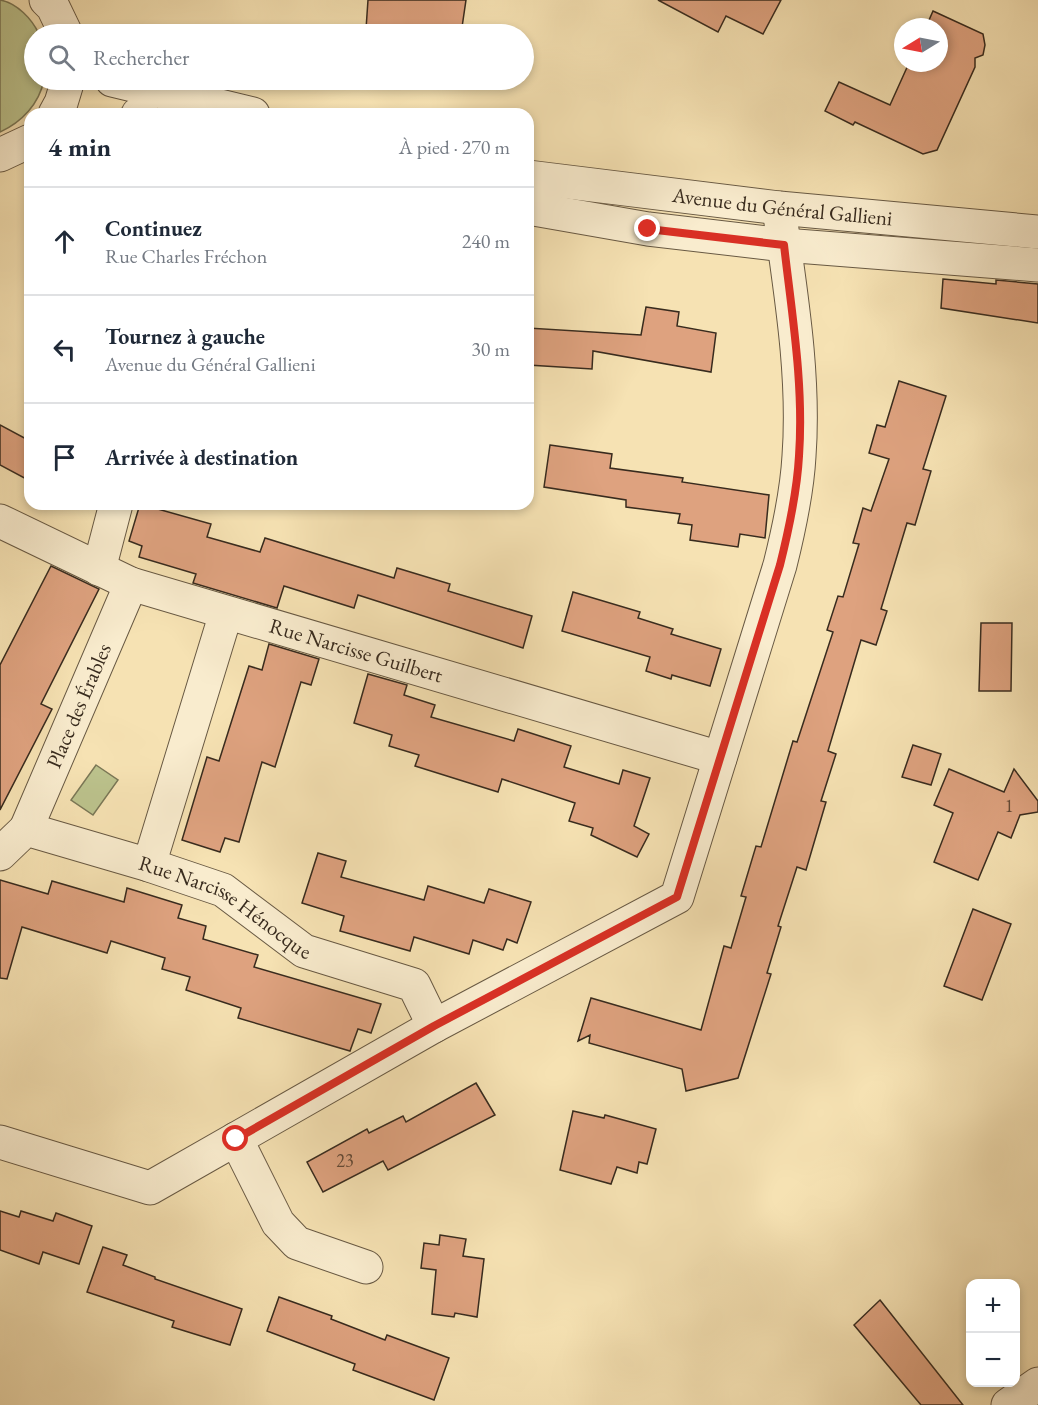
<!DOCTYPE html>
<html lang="fr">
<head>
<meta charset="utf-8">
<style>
	:root { --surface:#fff; --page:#f6f6f7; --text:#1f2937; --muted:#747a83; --line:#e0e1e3 }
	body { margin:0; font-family:"EB Garamond",serif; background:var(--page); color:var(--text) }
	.controls { position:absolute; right:18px; bottom:18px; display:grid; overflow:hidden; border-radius:12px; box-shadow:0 3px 9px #0003 }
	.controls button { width:54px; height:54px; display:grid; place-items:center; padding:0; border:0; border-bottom:2px solid var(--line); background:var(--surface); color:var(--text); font:30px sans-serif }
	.compass { position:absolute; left:894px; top:18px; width:54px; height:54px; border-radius:50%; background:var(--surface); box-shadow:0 3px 9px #0003; rotate:260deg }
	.stop { position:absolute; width:18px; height:18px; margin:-14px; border:4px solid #d93025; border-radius:50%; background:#fff }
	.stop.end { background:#d93025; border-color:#fff; box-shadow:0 2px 6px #0008 }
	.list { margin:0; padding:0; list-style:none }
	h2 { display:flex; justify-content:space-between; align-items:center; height:78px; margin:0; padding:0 24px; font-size:26px }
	h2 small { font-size:20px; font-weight:400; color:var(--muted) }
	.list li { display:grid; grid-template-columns:39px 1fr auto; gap:18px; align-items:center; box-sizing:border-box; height:108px; padding:0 24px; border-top:2px solid var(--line) }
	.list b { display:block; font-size:22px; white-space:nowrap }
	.list p { margin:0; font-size:20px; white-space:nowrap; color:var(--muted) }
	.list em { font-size:20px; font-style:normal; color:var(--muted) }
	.icon { flex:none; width:33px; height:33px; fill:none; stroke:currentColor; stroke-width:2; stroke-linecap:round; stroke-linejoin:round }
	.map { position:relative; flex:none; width:1038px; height:1405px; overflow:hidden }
	.search { position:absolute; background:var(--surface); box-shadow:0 3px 9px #0003; left:24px; top:24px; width:510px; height:66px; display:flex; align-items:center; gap:15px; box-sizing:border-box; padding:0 21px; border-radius:33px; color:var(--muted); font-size:22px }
	.panel { position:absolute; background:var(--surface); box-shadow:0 3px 9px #0003; left:24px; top:108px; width:510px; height:402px; border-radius:18px }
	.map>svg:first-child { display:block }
	.green { fill:#bcc38d; stroke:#7a7756; stroke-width:1.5 }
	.building { fill:#dea27f; stroke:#382b1e; stroke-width:1.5 }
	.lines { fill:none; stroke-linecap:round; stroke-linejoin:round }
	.minor-casing { stroke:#685943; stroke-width:35 }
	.minor { stroke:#f9ecce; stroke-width:33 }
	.route { stroke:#d93025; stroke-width:8 }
	.labels { text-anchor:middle; stroke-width:4.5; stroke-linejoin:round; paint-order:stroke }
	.number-label { font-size:18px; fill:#624936 }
	.street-label { font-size:21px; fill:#382b1e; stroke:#f9ecce }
</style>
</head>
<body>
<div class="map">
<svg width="1038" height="1405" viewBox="0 0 1038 1405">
	<rect width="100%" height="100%" fill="#f6e2b3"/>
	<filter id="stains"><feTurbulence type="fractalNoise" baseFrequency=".00333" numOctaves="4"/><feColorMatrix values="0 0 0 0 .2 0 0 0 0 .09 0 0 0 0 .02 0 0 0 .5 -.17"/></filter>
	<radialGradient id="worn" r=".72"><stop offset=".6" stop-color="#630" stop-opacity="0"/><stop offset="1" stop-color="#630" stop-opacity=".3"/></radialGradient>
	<!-- green -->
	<g class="green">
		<path d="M0,0C17,3 32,19 39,34H34V80H44C39,104 22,122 0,132Z"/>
		<polygon points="96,765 118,780 93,815 71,800"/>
	</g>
	<!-- building -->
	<g class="building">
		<polygon points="368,0 466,0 461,34 413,34 366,29"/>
		<polygon points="658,0 781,0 763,34 726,16 718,32"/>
		<polygon points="933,11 983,34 985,45 983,55 975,58 975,67 937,150 923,154 855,122 853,125 825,111 839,82 890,105 909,63 939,63 939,27 926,27"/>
		<polygon points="943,279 996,284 996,280 1038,284 1038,323 941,308"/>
		<polygon points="646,307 679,312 677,326 716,333 711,372 593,351 592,369 528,365 528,328 641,335"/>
		<polygon points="899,381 946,396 923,469 931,471 915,525 907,523 881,609 887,611 876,645 861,640 828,751 836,754 821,801 826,802 806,870 797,867 778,926 781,927 767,973 771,974 738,1078 686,1091 682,1069 589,1043 590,1035 578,1041 591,998 701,1030 724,946 731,948 746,897 741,896 756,846 761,847 793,741 797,742 833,632 827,630 838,596 843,597 859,544 853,543 863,508 871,511 889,459 869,453 877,425 885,427"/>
		<polygon points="0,425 30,441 30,481 0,465"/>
		<polygon points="550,445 612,454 610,468 683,478 682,482 769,495 765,538 740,534 738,547 690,540 692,525 678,523 680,514 626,507 626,500 544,487"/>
		<polygon points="140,504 211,524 207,537 260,552 265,538 394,578 397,568 450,584 448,591 532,616 523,648 358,595 354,608 284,586 277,608 193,583 196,574 139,557 142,546 129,541"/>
		<polygon points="51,566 99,589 41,704 52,709 0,810 0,665"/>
		<polygon points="573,592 640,612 638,618 673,629 671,634 721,649 710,686 672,675 671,679 646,671 650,657 562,631"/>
		<polygon points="981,623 1012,623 1011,691 979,691"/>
		<polygon points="269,644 319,659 311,685 301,682 275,767 262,762 239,842 225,838 220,852 182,840 207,757 219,761 249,666 262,670"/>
		<polygon points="368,674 407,685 404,695 435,705 431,717 514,741 518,729 571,746 564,767 619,784 623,770 650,778 634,826 649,834 637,857 591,835 593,828 569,821 575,803 502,779 498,792 415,766 419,755 389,746 392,735 354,723"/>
		<polygon points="913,745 941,754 931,785 902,777"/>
		<polygon points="949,769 1004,792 1014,769 1038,801 1038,812 1020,815 1011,838 998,832 978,880 934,862 953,813 934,805"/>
		<polygon points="318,853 346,861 341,877 424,900 428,886 484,903 489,889 531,902 517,943 507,939 503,950 473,940 469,954 414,937 410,951 340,931 344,916 302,903"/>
		<polygon points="0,880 48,894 52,881 124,902 127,888 182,905 178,918 206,926 203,939 258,955 254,967 381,1004 371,1033 358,1029 350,1051 238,1018 241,1008 186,990 190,977 162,969 165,958 111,941 107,953 22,927 7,979 0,978"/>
		<polygon points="973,909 1011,924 982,1000 944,986"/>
		<polygon points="476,1083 495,1115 388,1170 383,1161 323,1192 307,1162 367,1129 369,1133 403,1116 406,1122"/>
		<polygon points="573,1111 604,1118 605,1115 656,1129 647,1164 639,1162 637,1173 617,1167 611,1184 560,1170"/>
		<polygon points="0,1211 19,1217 21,1211 53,1221 56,1213 92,1226 79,1264 43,1252 39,1264 0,1250"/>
		<polygon points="440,1235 466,1239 463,1256 484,1259 477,1317 455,1313 454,1317 432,1314 436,1270 421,1268 424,1243 439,1245"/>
		<polygon points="103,1247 127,1255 123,1265 155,1277 155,1279 242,1309 230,1345 172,1327 174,1321 87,1292"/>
		<polygon points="279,1297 332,1316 331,1319 385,1340 387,1335 449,1358 434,1400 353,1370 355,1364 267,1331"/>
		<polygon points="880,1300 963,1405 921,1405 854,1325"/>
	</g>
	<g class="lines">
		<!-- minor casing -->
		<g class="minor-casing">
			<g id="minor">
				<polyline points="46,0 53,7 66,34"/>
				<polyline points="112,80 253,114"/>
				<polyline points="55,114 61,103 68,80"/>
				<polyline points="138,114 142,114"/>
				<polyline points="0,155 30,141"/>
				<path id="s1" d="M528,177L779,208L1038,232"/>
				<polyline points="528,208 648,229 784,245 1038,265"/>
				<path id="s2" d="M0,521L131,584L720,758"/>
				<polyline points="99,569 116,504"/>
				<path id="s3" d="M26,829L131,584"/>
				<path id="s4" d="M0,854L26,829L149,865L223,890L304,951L414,985L434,1026"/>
				<polyline points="149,865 226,613"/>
				<polyline points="236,1139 278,1223 297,1243 366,1267"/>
				<path d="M0,1142L150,1188L434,1026L677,897L780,565C789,529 797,493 799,456C805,374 790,289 779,208"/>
				<polyline points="1008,1405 1038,1384"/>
			</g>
		</g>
		<!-- minor -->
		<use href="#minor" class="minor"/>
	</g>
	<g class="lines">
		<!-- route -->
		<path class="route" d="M236,1139L434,1026L677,897L780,565C789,529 797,493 799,456C804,386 792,315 784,245L648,229"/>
	</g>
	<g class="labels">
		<!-- number labels -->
		<g class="number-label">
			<text x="1009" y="812">1</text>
			<text x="345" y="1167">23</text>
		</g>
		<!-- street labels -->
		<g class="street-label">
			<text dy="7" stroke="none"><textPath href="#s1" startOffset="256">Avenue du Général Gallieni</textPath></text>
			<text dy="7" stroke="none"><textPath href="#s2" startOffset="380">Rue Narcisse Guilbert</textPath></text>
			<text dy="7" stroke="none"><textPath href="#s3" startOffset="134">Place des Érables</textPath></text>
			<text dy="7" stroke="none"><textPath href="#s4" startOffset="252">Rue Narcisse Hénocque</textPath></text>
		</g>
	</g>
	<rect width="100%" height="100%" filter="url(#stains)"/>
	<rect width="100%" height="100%" fill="url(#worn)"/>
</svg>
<div class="controls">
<button>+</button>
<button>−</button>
</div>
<svg class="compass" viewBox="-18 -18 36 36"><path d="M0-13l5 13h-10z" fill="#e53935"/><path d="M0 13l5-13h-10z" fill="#747a83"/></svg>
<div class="stop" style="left:236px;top:1139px"></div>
<div class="stop end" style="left:648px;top:229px"></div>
<div class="search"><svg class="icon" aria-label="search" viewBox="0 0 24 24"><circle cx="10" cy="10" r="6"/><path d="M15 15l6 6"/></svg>Rechercher</div>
<section class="panel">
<h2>4 min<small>À pied · 270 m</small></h2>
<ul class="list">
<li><svg class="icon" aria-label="ahead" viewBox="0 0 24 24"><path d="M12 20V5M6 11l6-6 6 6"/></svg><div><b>Continuez</b><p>Rue Charles Fréchon</p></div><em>240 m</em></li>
<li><svg class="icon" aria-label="left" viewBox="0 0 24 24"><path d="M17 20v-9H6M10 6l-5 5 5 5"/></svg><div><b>Tournez à gauche</b><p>Avenue du Général Gallieni</p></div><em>30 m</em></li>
<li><svg class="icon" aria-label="arrive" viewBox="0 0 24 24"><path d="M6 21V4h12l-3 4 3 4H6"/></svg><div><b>Arrivée à destination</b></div></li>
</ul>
</section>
</div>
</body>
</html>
